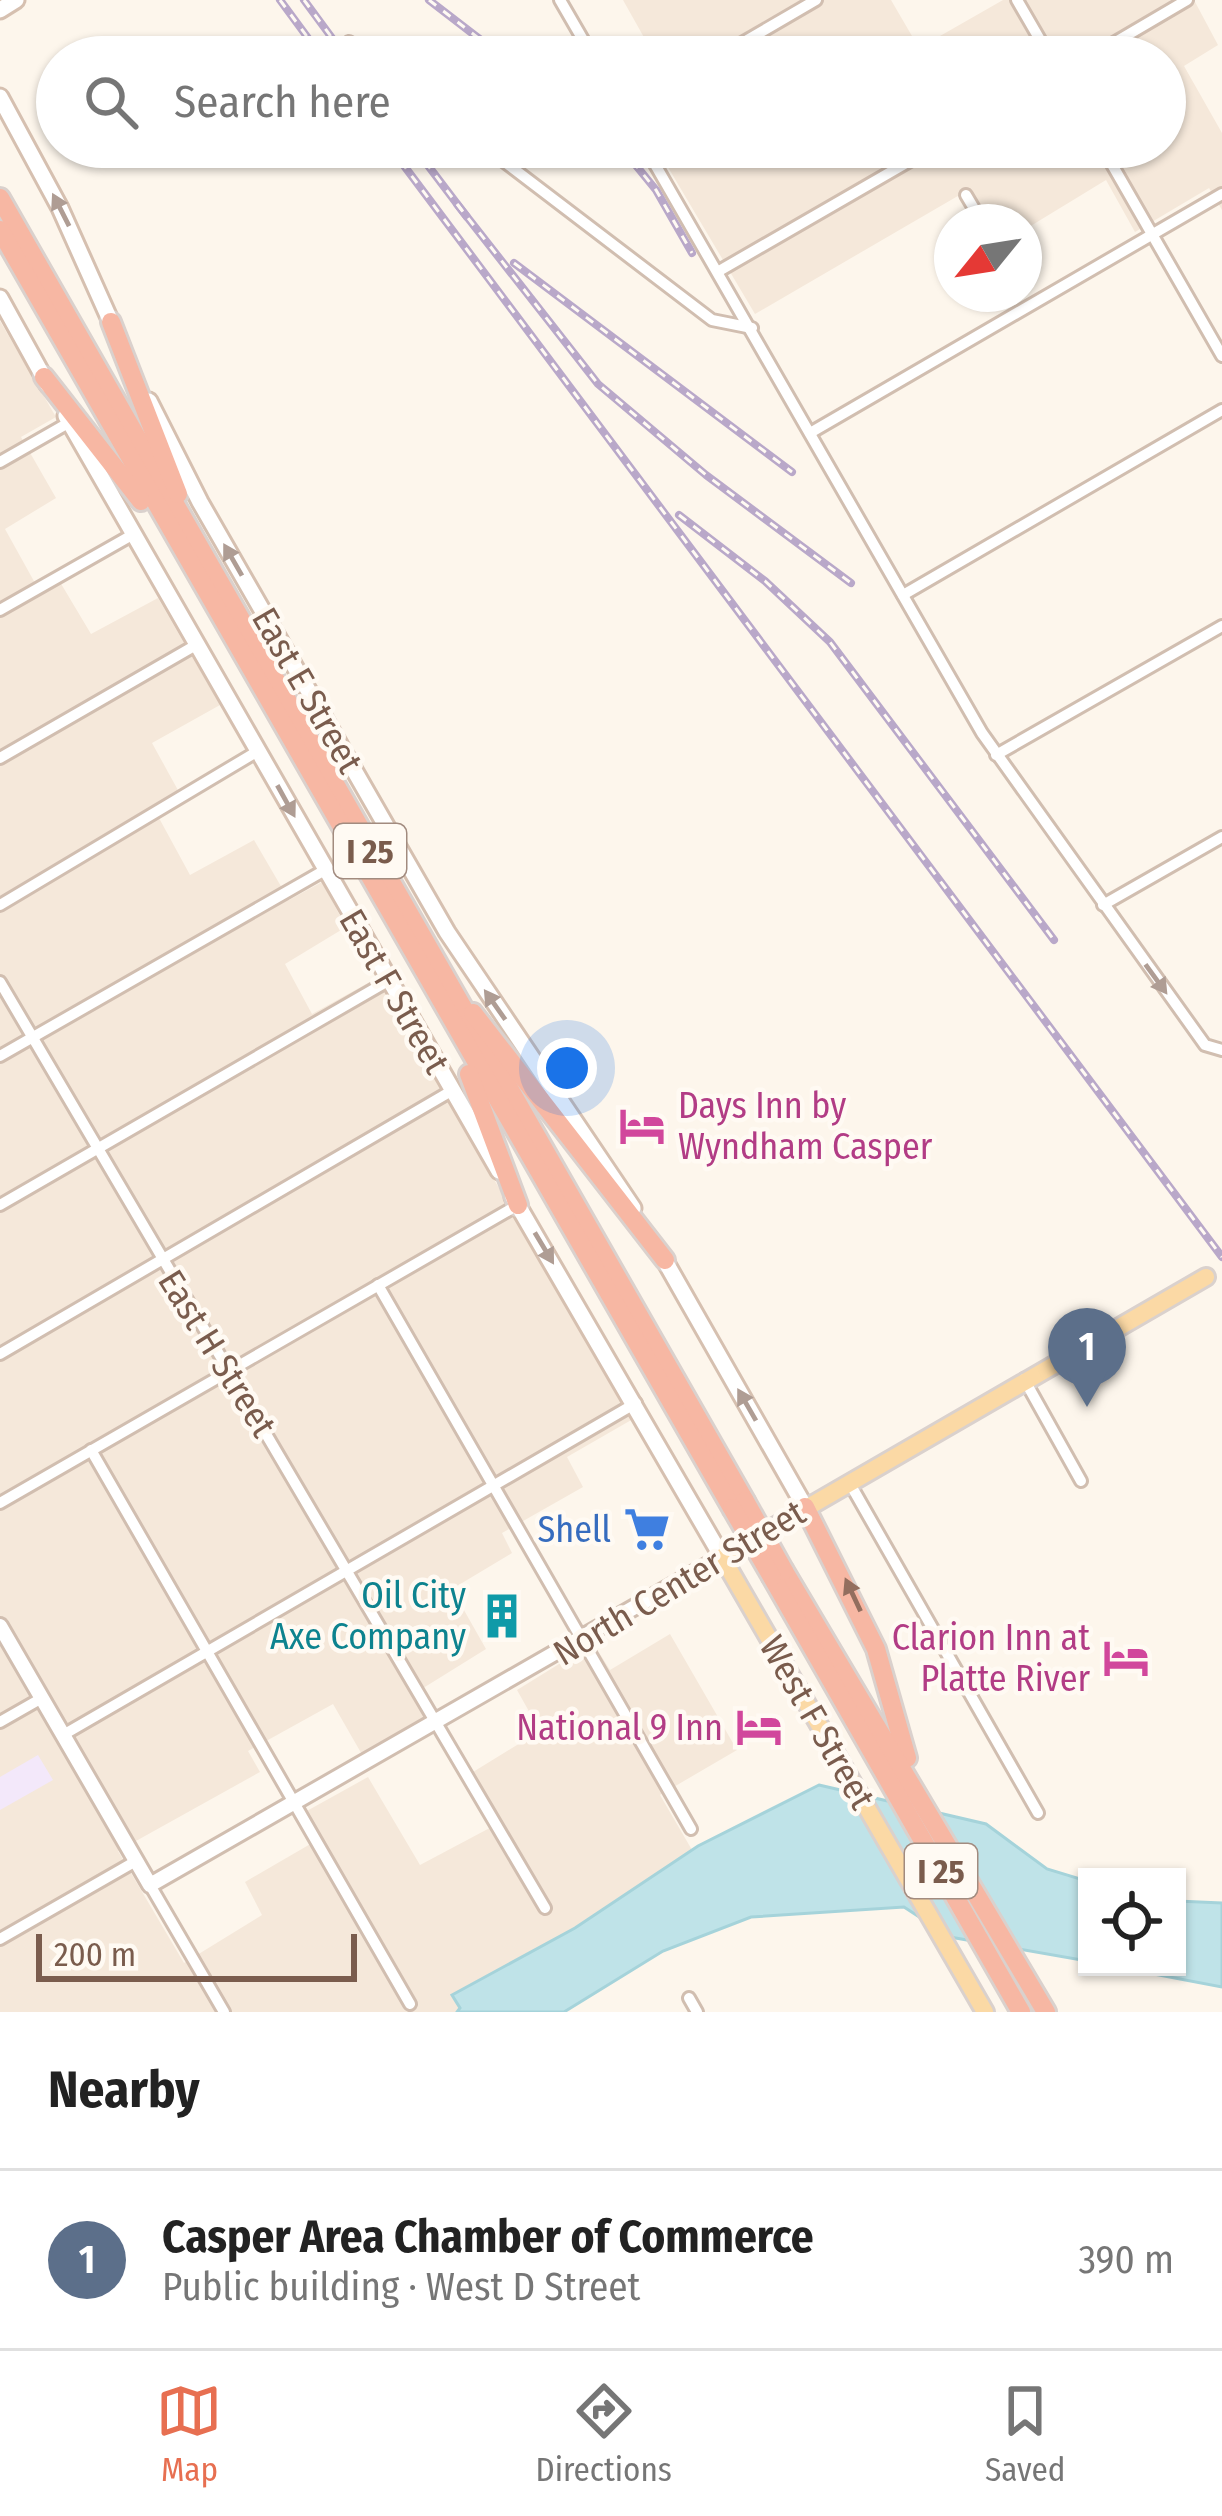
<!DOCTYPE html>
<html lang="en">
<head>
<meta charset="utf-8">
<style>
	:root { --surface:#fff; --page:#f2f2f2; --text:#222; --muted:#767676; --line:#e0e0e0; --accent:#e76f51 }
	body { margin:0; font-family:"Fira Sans Condensed",sans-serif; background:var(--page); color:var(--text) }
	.controls { position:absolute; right:36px; bottom:36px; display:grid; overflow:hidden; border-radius:0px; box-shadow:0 3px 9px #0004 }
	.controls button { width:108px; height:108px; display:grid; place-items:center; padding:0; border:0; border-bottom:3px solid var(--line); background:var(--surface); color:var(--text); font:60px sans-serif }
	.compass { position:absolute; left:934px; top:204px; width:108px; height:108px; border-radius:50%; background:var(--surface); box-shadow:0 3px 9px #0004; rotate:240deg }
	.scale { position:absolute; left:36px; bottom:30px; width:321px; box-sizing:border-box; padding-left:12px; border:6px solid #7a5c4d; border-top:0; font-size:33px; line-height:42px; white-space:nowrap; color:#7a5c4d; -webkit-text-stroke:9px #fffaf3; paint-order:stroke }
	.you { position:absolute; left:567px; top:1068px; width:42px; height:42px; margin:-30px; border:9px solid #fff; border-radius:50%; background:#1a73e8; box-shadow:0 0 0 18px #1a73e833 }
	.badge { display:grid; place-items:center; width:78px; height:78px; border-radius:50%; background:var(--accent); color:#fff; font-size:39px; font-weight:700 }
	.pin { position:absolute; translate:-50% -99px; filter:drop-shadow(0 3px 6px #0008) }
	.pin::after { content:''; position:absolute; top:63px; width:42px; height:36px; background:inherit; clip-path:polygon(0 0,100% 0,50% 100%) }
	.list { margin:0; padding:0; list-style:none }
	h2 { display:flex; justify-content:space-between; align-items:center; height:156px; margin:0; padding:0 48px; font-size:51px }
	h2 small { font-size:39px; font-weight:400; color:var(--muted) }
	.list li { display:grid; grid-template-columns:78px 1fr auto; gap:36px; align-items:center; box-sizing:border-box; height:180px; padding:0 48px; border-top:3px solid var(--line) }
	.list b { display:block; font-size:45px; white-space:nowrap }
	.list p { margin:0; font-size:39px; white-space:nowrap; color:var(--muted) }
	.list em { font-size:39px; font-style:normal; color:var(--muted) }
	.icon { flex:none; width:66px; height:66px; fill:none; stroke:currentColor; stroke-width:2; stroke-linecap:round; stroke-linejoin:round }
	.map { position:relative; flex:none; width:1222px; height:2012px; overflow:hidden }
	.search { position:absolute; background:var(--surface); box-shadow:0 3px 9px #0004; left:36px; right:36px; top:36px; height:132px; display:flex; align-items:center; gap:30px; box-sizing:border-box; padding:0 42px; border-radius:66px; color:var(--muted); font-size:45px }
	.sheet { height:336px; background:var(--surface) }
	nav { display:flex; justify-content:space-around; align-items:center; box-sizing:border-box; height:168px; border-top:3px solid var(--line); background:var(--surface); font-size:33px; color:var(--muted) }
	nav a { display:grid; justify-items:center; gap:6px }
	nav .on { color:var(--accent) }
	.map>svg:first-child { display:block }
	.residential { fill:#f5e8da }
	.education { fill:#f3e8fa }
	.water { fill:#bfe3e8; stroke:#a5d3da; stroke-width:3 }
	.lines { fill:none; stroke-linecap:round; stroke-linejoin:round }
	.minor-casing { stroke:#d1beb0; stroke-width:16 }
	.tertiary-casing { stroke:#d1beb0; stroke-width:20 }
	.secondary-casing { stroke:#d6c0b0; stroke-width:21 }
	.primary-casing { stroke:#dad1cd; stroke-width:22 }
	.motorway-casing { stroke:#dad1cd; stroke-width:24 }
	.minor { stroke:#fff; stroke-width:10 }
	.tertiary { stroke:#fff; stroke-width:14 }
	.secondary { stroke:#fff; stroke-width:15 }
	.primary { stroke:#fbd9a5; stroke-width:16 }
	.motorway { stroke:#f7b7a3; stroke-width:18 }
	.rail-casing { stroke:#b9a8c9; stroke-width:8 }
	.rail { stroke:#fffaf3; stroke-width:3; stroke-dasharray:9; stroke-linecap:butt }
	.motorway-bridge-casing { stroke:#dad1cd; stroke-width:24; stroke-linecap:butt }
	.motorway-bridge { stroke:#f7b7a3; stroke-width:18 }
	.oneway { fill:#af9d94 }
	.oneway2 { fill:#936e5e }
	.labels { text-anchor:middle; stroke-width:9; stroke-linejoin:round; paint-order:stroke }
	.shield { fill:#fffaf3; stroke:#a28b7f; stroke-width:3 }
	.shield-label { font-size:33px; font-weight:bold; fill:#7a5c4d }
	.street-label { font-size:36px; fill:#7a5c4d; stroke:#fffaf3 }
	.hotel-label { font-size:36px; fill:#b23c85; stroke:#fffaf3; text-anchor:end }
	.shop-label { font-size:36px; fill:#366cbe; stroke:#fffaf3; text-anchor:end }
	.culture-label { font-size:36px; fill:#0d838f; stroke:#fffaf3; text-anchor:end }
</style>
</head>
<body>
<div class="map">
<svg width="1222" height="2012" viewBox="0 0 1222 2012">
	<rect width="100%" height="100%" fill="#fdf6ec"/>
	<!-- residential -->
	<g class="residential">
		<polygon points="623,0 891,0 919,48 1003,0 1194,0 1218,45 1184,66 1222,133 1222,210 1209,188 1135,232 1106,180 1024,230 1024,222 981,222 963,193 755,314 656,147 1165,147 1165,57 655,57"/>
		<polygon points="0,321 56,417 21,437 56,498 5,529 40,592 60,582 91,634 158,598 220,705 152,743 179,792 153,807 190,875 254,840 289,900 322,882 346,927 285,964 312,1014 377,978 633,1419 567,1457 583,1487 502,1533 512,1553 452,1589 486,1649 412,1695 426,1721 364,1758 333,1704 248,1751 260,1772 118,1851 184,1963 262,1915 245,1882 319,1839 305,1812 368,1777 420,1865 501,1822 473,1772 540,1731 517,1690 593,1643 610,1670 670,1634 737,1750 660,1795 692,1850 575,1928 453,1995 461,2009 457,2012 0,2012"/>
	</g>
	<!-- education -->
	<polygon class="education" points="38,1755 53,1780 0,1810 0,1777"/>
	<!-- water -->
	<g class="water">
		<polygon points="819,1785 986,1824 1047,1869 1087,1881 1087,1961 950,1937 904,1907 751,1917 663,1951 564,2012 457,2012 460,2008 452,1995 575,1928 698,1846"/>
		<polygon points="1177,1901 1222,1903 1222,1987 1117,1967 1177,1967"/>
	</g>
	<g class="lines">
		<!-- minor casing -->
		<g class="minor-casing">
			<g id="minor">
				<polyline points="560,0 593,57"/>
				<polyline points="1017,0 1050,57"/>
				<polyline points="349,42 369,57"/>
				<polyline points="718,57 816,0"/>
				<polyline points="1090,57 1187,0"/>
				<polyline points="485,147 712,320 752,328"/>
				<polyline points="645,147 982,733 1205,1045 1222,1050"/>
				<polyline points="1102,147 1222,356"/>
				<polyline points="966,195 982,222"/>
				<polyline points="719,271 934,147"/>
				<polyline points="810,433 1222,194"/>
				<polyline points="0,462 70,422"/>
				<polyline points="903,595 1222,410"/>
				<polyline points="0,610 132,535"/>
				<polyline points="996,755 1222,626"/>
				<polyline points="0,758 196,645"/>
				<polyline points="0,905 258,751"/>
				<polyline points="1103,905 1222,837"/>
				<polyline points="0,982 545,1908"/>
				<polyline points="0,1056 325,870"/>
				<polyline points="0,1205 388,981"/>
				<polyline points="378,1285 691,1829"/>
				<polyline points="0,1354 453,1090"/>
				<polyline points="1024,1379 1081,1481"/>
				<polyline points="91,1450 410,2004"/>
				<polyline points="849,1482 1038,1813"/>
				<polyline points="0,1503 518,1205"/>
				<polyline points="0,1722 42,1698"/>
				<polyline points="63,1735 636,1403"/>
				<polyline points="150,1885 224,2012"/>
				<polyline points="0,1939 136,1861"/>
				<polyline points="689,1998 697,2012"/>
			</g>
		</g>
		<!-- tertiary casing -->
		<g class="tertiary-casing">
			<polyline id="tertiary" points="0,1626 150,1885 722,1557"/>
		</g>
		<!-- secondary casing -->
		<g class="secondary-casing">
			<g id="secondary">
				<polyline points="0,10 16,0"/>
				<polyline points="0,97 60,208 115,331"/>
				<polyline points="0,298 48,385"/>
				<polyline points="149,401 200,502 447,932 633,1208"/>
				<polyline points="66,416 499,1171"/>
				<polyline points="513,1197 722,1557"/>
				<polyline points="661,1254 805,1507"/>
			</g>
		</g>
		<!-- primary casing -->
		<g class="primary-casing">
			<polyline id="primary" points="985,2012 722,1557 1206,1277"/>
		</g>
		<!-- motorway casing -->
		<g class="motorway-casing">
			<g id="motorway">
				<polyline points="0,198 745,1501"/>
				<polyline points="0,230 732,1508"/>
				<polyline points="111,322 178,494"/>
				<polyline points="44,377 141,501"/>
				<polyline points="473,1013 665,1260"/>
				<polyline points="469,1074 518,1205"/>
				<polyline points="805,1507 876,1649 907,1758"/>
				<polyline points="784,1571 1046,2012"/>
				<polyline points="772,1577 1021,2012"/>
			</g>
		</g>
		<!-- minor -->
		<use href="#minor" class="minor"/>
		<!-- tertiary -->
		<use href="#tertiary" class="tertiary"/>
		<!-- secondary -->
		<use href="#secondary" class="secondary"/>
		<!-- primary -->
		<use href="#primary" class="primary"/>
		<!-- motorway -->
		<use href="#motorway" class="motorway"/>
		<!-- rail casing -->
		<g class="rail-casing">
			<g id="rail">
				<polyline points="280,0 322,57"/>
				<polyline points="304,0 346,57"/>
				<polyline points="429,0 503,57"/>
				<polyline points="390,147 1222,1257"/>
				<polyline points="414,147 467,217"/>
				<polyline points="621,147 656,190 692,253"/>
				<polyline points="457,204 598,384 706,475 851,583"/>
				<polyline points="514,263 792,472"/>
				<polyline points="679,515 765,581 830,642 1054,940"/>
			</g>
		</g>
		<!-- rail -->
		<use href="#rail" class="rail"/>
		<!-- motorway-bridge casing -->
		<g class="motorway-bridge-casing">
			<g id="motorway-bridge">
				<polyline points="745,1501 784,1571"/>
				<polyline points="732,1508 772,1577"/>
			</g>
		</g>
		<!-- motorway-bridge -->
		<use href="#motorway-bridge" class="motorway-bridge"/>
	</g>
	<!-- one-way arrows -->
	<defs><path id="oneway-solid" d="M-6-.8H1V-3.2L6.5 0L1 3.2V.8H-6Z" transform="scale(3)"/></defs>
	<g class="oneway">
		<use href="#oneway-solid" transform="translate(61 210) rotate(-117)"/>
		<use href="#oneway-solid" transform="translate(233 560) rotate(-120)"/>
		<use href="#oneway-solid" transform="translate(286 801) rotate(61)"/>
		<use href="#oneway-solid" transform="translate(1156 979) rotate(54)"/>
		<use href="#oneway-solid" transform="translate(495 1005) rotate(-125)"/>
		<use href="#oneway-solid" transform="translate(544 1248) rotate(59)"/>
		<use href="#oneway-solid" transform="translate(747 1405) rotate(-120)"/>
	</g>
	<use class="oneway2" href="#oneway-solid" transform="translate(853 1595) rotate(-115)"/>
	<!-- icons -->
	<defs>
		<g id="hotel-bare" transform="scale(3.6)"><path d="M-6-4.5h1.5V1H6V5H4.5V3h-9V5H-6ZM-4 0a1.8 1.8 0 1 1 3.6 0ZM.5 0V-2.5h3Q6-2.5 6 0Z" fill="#d1479c" stroke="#fffaf3" stroke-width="2.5" paint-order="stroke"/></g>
		<g id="supermarket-bare" transform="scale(3.6)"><path d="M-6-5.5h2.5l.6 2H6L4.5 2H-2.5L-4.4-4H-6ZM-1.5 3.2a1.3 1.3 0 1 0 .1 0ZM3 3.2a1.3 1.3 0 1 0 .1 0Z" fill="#3f7fe0" stroke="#fffaf3" stroke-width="2.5" paint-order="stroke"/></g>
		<g id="building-bare" transform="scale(3.6)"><path d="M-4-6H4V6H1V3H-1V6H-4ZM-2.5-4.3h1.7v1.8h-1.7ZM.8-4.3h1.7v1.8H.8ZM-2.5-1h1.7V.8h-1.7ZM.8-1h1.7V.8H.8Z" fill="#0f9aa8" stroke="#fffaf3" stroke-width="2.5" paint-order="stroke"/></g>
	</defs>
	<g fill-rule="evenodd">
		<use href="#hotel-bare" x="642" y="1126"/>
		<use href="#supermarket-bare" x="647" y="1529"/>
		<use href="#building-bare" x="502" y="1616"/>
		<use href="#hotel-bare" x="1126" y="1658"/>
		<use href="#hotel-bare" x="759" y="1727"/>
	</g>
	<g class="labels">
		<!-- shield labels -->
		<g class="shield">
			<rect x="334" y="824" width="72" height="54" rx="9"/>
			<rect x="905" y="1844" width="72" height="54" rx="9"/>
		</g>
		<g class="shield-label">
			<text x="370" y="863">I 25</text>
			<text x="941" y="1883">I 25</text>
		</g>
		<!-- street labels -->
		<g class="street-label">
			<text transform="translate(308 690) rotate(60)" y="13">East E Street</text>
			<text transform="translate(395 991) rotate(60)" y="13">East F Street</text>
			<text transform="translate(218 1353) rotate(58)" y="13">East H Street</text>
			<text transform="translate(679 1582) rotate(-31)" y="13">North Center Street</text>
			<text transform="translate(818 1722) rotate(60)" y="13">West F Street</text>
		</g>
		<!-- hotel labels -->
		<g class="hotel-label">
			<text x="678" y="1118" text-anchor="start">Days Inn by<tspan x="678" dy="41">Wyndham Casper</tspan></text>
			<text x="1090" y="1650">Clarion Inn at<tspan x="1090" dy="41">Platte River</tspan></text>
			<text x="723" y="1740">National 9 Inn</text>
		</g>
		<!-- shop labels -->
		<g class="shop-label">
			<text x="611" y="1542">Shell</text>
		</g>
		<!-- culture labels -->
		<g class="culture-label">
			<text x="466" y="1608">Oil City<tspan x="466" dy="41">Axe Company</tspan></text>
		</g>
	</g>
</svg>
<div class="controls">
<button><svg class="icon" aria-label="locate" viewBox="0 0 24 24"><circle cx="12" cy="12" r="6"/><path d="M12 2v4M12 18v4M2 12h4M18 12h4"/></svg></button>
</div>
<svg class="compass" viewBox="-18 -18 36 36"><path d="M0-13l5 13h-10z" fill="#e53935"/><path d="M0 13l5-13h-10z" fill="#767676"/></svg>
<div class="scale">200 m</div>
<div class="you"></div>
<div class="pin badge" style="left:1087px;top:1407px;background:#5c6f8a">1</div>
<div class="search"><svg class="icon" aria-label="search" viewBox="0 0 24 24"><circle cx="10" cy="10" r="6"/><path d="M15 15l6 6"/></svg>Search here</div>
</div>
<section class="sheet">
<h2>Nearby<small></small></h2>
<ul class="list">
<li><span class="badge" style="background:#5c6f8a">1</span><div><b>Casper Area Chamber of Commerce</b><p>Public building · West D Street</p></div><em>390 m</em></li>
</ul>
</section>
<nav>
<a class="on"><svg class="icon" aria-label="map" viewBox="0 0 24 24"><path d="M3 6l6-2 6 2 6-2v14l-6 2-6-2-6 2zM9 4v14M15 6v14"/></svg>Map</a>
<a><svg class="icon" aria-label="directions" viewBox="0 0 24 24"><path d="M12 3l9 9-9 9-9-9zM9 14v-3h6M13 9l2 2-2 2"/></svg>Directions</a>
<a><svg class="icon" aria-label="saved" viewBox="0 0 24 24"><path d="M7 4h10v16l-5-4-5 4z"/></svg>Saved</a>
</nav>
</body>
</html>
